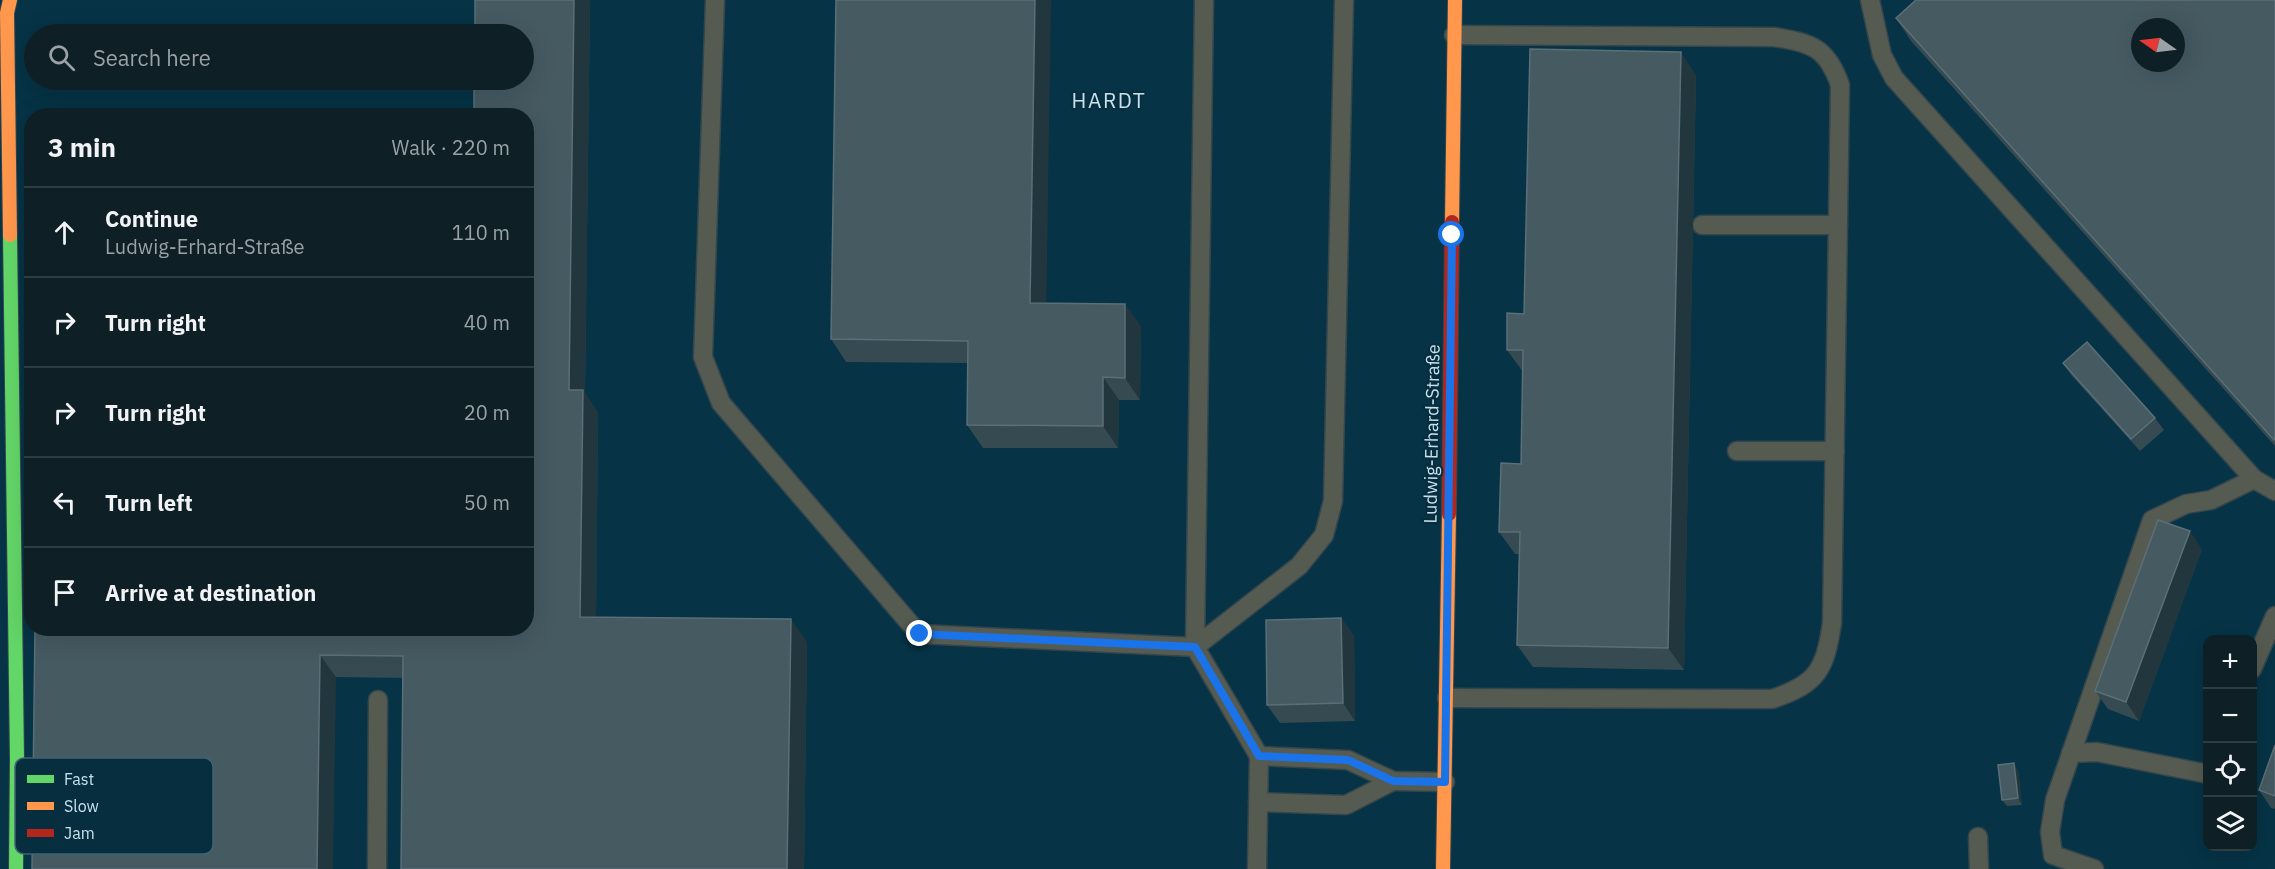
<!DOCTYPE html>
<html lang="en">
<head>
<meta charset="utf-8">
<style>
	:root { --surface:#0f1f26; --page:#18272e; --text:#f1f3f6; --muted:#9ba2a7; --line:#2f3d43 }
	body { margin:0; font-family:"IBM Plex Sans",sans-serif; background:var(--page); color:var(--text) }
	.controls { position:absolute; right:18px; bottom:18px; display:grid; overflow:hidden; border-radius:12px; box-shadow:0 6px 24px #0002 }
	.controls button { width:54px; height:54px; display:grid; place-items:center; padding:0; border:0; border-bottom:2px solid var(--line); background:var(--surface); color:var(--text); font:30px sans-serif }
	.compass { position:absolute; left:2131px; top:18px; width:54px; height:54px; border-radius:50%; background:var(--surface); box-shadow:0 6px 24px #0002; rotate:284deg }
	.stop { position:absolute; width:18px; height:18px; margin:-14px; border:4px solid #1a73e8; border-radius:50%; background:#fff }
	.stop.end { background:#1a73e8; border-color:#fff; box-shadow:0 2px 6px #0008 }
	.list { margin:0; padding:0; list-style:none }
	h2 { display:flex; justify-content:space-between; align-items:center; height:78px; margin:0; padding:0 24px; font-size:26px }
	h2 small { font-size:20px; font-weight:400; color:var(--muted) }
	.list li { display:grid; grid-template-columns:39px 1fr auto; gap:18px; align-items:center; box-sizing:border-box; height:90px; padding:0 24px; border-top:2px solid var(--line) }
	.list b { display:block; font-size:22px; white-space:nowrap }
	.list p { margin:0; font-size:20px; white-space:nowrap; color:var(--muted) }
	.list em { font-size:20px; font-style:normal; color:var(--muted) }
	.icon { flex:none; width:33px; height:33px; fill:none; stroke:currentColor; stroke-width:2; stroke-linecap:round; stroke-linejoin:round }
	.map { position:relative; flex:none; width:2275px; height:869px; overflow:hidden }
	.search { position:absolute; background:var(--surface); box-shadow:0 6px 24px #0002; left:24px; top:24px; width:510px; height:66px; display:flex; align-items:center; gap:15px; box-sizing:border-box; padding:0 21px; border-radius:33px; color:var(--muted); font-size:22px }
	.panel { position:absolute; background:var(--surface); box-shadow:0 6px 24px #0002; left:24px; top:108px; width:510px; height:528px; border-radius:24px }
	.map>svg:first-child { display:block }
	.built { fill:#063346; fill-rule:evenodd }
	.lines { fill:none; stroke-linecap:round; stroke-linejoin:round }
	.lane-casing { stroke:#33454d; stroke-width:21 }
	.fast-casing { stroke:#33454d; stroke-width:16 }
	.slow-casing { stroke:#33454d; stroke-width:16 }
	.jam-casing { stroke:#33454d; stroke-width:16 }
	.lane { stroke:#555b50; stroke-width:18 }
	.fast { stroke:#63d668; stroke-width:14 }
	.slow { stroke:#ff974d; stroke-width:14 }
	.jam { stroke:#b3261e; stroke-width:14 }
	.wall { fill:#364a51 }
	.shaded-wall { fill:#22363d }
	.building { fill:#465a62; stroke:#5a6f77; stroke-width:1.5; fill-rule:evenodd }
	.route { stroke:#1a73e8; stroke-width:8 }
	.labels { text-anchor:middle; stroke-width:4.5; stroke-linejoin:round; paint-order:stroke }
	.street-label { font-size:18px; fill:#c7e0ed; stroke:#072e3f }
	.quarter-label { font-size:21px; letter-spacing:1.5px; fill:#c7e0ed; stroke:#072e3f }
	.key { fill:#072e3f; stroke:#416373; stroke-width:1.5 }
	.key-label { font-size:16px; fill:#c7e0ed }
</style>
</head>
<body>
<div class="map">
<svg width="2275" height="869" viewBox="0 0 2275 869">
	<rect width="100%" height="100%" fill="#142932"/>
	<!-- built -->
	<path class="built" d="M0,0H2275V869H0ZM2140,27H2176V63H2140ZM34,34H524V80H34ZM32,116H526V628H32ZM2208,640H2252V846H2208Z"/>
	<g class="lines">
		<!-- lane casing -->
		<g class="lane-casing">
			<g id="lane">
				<polyline points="715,0 703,357 721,403 919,634 1195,647 1259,756 1257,869"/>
				<polyline points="1870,0 1882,55 1894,78 2254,479 2275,491"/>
				<polyline points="1702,225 1838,225"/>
				<polyline points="1737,451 1835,451"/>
				<polyline points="1195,647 1299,566 1324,535 1333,501 1344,0"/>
				<polyline points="1195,647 1204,0"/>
				<polyline points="2252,669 2275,616"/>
				<path d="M1447,698L1772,699C1818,684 1825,669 1832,623L1840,85C1827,47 1811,43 1774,37L1454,35"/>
				<polyline points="2071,753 2097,752 2208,774"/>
				<polyline points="1259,756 1348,760 1393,781 1445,782"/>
				<polyline points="1258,802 1346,805 1393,781"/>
				<polyline points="1978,837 1979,869"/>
				<polyline points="377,869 378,700"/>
				<polyline points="2094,869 2053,855 2050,832 2055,800 2152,520 2186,504 2211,500 2254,479"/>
			</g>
		</g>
		<!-- fast casing -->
		<g class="fast-casing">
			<polyline id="fast" points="10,235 17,759 16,869"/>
		</g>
		<!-- slow casing -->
		<g class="slow-casing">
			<g id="slow">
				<polyline points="1452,222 1455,0"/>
				<polyline points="10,235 7,13 10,0"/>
				<polyline points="1443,869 1449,514"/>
			</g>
		</g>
		<!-- jam casing -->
		<g class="jam-casing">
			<polyline id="jam" points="1449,514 1452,222"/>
		</g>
		<!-- lane -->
		<use href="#lane" class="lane"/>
		<!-- fast -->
		<use href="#fast" class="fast"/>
		<!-- slow -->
		<use href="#slow" class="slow"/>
		<!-- jam -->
		<use href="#jam" class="jam"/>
	</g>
	<!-- wall -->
	<g class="wall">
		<polygon points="475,0 590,0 585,393 598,413 596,617 807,642 804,869 401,869 403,678 336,677 35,628 526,628"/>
		<polygon points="2275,0 2275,446 1911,41 1896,18"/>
		<polygon points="1696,75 1684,670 1533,667 1517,645 1519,554 1515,554 1499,532 1521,464 1523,372 1507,350 1524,314"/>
		<polygon points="1047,303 1141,326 1140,400 1119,400 1118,448 983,448 967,425 967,363 846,362 831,339"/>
		<polygon points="2063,363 2155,418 2164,430 2140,451 2072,376"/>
		<polygon points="2202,549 2139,721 2108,709 2095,691"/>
		<polygon points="1341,618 1354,636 1355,721 1280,723 1267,705"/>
		<polygon points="2275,745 2275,809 2271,808 2259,790"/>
		<polygon points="2018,770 2022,805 2007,806 2002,800"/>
	</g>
	<!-- shaded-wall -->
	<g class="shaded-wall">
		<polygon points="574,0 590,0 585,393 598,413 596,639 580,617 569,390"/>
		<polygon points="1035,0 1051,0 1046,326 1030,303"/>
		<polygon points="1681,52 1696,75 1684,670 1668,648"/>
		<polygon points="1125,304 1141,326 1140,400 1125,378"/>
		<polygon points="1103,377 1119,400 1118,448 1103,426"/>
		<polygon points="2190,531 2202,549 2139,721 2126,702"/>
		<polygon points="1341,618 1354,636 1355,721 1343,703"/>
		<polygon points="791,619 807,642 804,869 787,869"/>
		<polygon points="320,655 336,677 333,869 317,869"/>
		<polygon points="2014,763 2018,770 2022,805 2018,798"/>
	</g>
	<!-- building -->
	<g class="building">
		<polygon points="475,0 574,0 569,390 583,390 580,617 791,619 787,869 401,869 403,656 320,655 317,869 32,869 35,628 526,628 526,116 474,116 474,80 524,80 524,34 475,34"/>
		<polygon points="836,0 1035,0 1030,303 1125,304 1125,378 1103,377 1103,426 967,425 968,341 831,339"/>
		<path d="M1916,0H2275V438L2274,440L1896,18ZM2140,27H2176V63H2140Z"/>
		<polygon points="1530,49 1681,52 1668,648 1517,645 1520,532 1499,532 1501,463 1521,464 1523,350 1507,350 1507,313 1524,314"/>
		<polygon points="2087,342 2155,418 2131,439 2063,363"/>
		<polygon points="2158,520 2190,531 2126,702 2095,691"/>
		<polygon points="1341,618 1343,703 1267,705 1266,620"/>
		<polygon points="2275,745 2275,796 2259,790"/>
		<polygon points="2014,763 2018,798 2002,800 1998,765"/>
	</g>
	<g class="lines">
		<!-- route -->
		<polyline class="route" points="920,634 1195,647 1259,756 1348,760 1393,781 1445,782 1452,235"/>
	</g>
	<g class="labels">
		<!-- street labels -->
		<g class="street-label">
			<text transform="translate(1432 434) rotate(-89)" y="6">Ludwig-Erhard-Straße</text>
		</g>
		<!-- quarter labels -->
		<g class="quarter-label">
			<text x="1109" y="108">HARDT</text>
		</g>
	</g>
	<!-- legend -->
	<rect x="15" y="758" width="198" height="96" rx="9" class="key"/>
	<rect x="27" y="775" width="27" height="8" fill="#63d668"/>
	<rect x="27" y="802" width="27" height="8" fill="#ff974d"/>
	<rect x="27" y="829" width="27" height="8" fill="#b3261e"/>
	<g class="key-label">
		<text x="64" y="785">Fast</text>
		<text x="64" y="812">Slow</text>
		<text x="64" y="839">Jam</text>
	</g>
</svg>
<div class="controls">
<button>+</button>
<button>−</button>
<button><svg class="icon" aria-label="locate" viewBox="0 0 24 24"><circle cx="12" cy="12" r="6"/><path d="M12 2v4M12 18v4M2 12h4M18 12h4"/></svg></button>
<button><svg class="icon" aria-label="layers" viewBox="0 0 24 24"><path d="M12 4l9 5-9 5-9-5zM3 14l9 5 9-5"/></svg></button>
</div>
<svg class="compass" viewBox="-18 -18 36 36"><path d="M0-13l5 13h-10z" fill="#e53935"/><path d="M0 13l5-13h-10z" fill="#9ba2a7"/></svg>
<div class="stop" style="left:1452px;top:235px"></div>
<div class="stop end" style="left:920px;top:634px"></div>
<div class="search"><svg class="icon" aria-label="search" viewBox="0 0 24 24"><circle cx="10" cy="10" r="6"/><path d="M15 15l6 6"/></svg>Search here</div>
<section class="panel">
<h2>3 min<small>Walk · 220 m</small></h2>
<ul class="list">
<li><svg class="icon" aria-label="ahead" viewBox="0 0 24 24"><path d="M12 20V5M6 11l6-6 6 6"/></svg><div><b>Continue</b><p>Ludwig-Erhard-Straße</p></div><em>110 m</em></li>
<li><svg class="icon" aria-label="right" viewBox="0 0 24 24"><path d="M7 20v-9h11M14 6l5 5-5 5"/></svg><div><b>Turn right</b></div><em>40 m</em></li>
<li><svg class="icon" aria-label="right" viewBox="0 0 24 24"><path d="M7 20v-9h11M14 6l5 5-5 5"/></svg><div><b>Turn right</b></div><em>20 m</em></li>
<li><svg class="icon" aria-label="left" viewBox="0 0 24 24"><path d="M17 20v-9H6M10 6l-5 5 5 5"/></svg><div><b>Turn left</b></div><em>50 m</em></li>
<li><svg class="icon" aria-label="arrive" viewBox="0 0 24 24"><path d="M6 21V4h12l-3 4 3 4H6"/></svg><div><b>Arrive at destination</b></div></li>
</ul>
</section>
</div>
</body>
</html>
